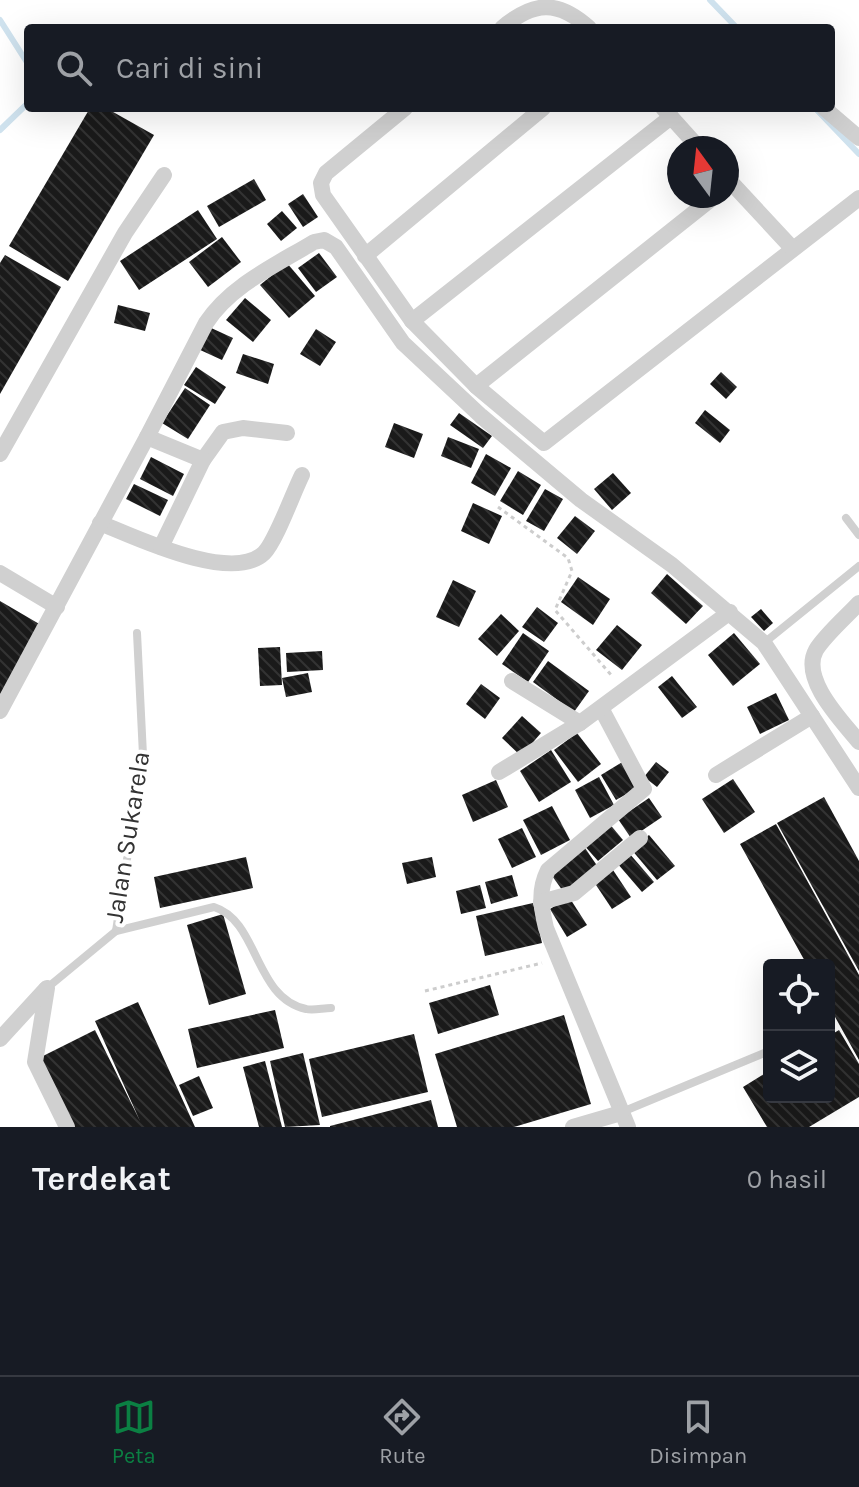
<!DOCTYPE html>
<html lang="id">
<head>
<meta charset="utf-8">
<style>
	:root { --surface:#171b24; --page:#20242c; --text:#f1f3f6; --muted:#9ea1a6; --line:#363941; --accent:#0b8043 }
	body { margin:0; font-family:Karla,sans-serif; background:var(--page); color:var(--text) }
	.controls { position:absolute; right:24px; bottom:24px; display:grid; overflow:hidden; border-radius:8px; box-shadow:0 8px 32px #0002 }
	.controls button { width:72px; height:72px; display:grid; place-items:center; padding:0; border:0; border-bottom:2px solid var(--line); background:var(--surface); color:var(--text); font:40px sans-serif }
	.compass { position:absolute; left:667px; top:136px; width:72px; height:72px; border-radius:50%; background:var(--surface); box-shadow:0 8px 32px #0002; rotate:345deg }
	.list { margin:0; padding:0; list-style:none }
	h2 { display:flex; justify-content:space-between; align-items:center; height:104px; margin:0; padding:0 32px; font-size:34px }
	h2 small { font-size:26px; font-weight:400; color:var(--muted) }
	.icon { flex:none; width:44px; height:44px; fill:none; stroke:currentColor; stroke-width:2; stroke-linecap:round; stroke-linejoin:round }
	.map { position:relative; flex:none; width:859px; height:1127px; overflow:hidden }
	.search { position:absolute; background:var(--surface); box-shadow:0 8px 32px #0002; left:24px; right:24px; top:24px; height:88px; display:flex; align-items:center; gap:20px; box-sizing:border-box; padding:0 28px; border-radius:8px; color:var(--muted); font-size:30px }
	.sheet { height:248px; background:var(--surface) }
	nav { display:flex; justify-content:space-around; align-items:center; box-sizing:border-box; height:112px; border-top:2px solid var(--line); background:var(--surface); font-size:22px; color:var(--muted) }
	nav a { display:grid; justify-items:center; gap:4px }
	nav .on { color:var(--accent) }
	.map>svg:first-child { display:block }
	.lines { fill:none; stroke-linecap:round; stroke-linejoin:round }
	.stream { stroke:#cfe2ee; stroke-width:6 }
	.building { fill:url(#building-back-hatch) }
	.path { stroke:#cdcdcd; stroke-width:3; stroke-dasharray:4 4; stroke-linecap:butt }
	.service { stroke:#d0d0d0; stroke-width:8 }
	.minor { stroke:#d0d0d0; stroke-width:16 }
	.labels { text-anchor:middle; stroke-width:8; stroke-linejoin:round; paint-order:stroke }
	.street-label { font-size:26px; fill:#333; stroke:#fff }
</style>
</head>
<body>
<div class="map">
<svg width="859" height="1127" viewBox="0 0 859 1127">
	<defs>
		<pattern id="building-back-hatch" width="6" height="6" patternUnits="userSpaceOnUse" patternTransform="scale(2)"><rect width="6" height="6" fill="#1a1a1a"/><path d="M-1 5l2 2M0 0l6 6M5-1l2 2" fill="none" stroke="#333"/></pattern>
	</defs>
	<rect width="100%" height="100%" fill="#fff"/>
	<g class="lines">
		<!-- stream -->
		<g class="stream">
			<polyline points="710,0 737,28"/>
			<polyline points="0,20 28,64"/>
			<polyline points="815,108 859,154"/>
			<polyline points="0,130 28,103"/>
		</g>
	</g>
	<!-- building -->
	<g class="building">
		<polygon points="90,108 106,108 154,135 68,281 9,246"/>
		<polygon points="254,179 266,200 219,227 207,206"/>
		<polygon points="303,194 318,217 303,227 288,204"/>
		<polygon points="198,210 217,239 139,290 120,261"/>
		<polygon points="282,211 297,228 281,241 267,224"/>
		<polygon points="222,237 241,262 208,287 189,262"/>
		<polygon points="319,253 337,277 316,292 298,268"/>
		<polygon points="5,255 61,287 0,394 0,263"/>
		<polygon points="287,263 315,296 289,318 260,285"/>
		<polygon points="245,298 271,320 253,342 226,320"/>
		<polygon points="118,305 150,313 145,331 114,323"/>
		<polygon points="209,327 233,338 222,360 198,349"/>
		<polygon points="316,329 336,342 320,366 300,354"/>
		<polygon points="243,354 274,364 268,384 236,373"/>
		<polygon points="196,367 226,387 215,404 184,385"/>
		<polygon points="721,372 737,387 726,399 710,384"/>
		<polygon points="185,388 210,405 188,439 162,423"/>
		<polygon points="705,410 730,430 720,443 695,423"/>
		<polygon points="459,413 492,436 483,448 450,425"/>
		<polygon points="394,423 423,434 414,458 385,447"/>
		<polygon points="448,437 479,449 471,468 441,456"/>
		<polygon points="486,454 511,468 495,496 471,483"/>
		<polygon points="151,457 184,474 173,496 140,479"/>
		<polygon points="518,471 541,485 523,515 500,501"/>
		<polygon points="613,473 631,493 612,510 594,489"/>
		<polygon points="134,484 168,500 160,516 126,499"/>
		<polygon points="545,489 563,499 544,531 526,521"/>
		<polygon points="473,503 502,516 489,544 461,531"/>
		<polygon points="575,516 595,531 577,554 557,538"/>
		<polygon points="667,574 703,606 686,624 651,593"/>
		<polygon points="578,577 610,599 593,625 561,602"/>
		<polygon points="453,580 476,591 459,627 436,617"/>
		<polygon points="0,601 41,625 0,695"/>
		<polygon points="537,607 558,623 544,642 522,627"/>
		<polygon points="761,609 773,623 764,631 751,617"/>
		<polygon points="501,614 519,631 497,656 478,639"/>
		<polygon points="617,625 642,645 622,670 596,650"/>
		<polygon points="523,633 549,651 528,682 502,664"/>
		<polygon points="734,633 760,664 733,686 708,655"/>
		<polygon points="280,647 282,685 260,686 258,648"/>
		<polygon points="322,651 323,670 287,672 286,653"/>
		<polygon points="548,661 589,691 574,712 533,682"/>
		<polygon points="308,673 312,692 286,697 282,678"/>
		<polygon points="672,676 697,707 682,718 658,687"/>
		<polygon points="481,684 500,698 485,719 466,704"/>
		<polygon points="776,693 789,720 760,734 747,707"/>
		<polygon points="522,716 541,733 521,756 502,738"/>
		<polygon points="577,733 601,764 578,782 554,750"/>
		<polygon points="551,750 571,782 539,802 520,771"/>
		<polygon points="624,761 639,787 616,800 601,775"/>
		<polygon points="656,762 669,772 657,787 644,777"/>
		<polygon points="599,777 614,805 590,818 575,790"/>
		<polygon points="733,779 755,812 724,833 702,799"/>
		<polygon points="496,780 508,807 473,822 462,795"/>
		<polygon points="824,797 859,861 859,971 777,823"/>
		<polygon points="649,798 662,817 631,838 618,819"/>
		<polygon points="552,806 570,840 541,855 523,820"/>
		<polygon points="608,822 623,840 598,861 583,844"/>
		<polygon points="776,824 859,975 859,1060 829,1006 829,965 807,965 740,844"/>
		<polygon points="522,828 536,857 512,868 498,839"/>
		<polygon points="649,835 675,866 657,880 631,849"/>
		<polygon points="585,848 600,870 565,894 550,873"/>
		<polygon points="629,853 654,882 642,892 617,863"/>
		<polygon points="246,857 253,888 160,908 154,877"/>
		<polygon points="432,857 436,877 407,884 402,863"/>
		<polygon points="613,870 631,897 612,909 594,882"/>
		<polygon points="512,875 518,896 491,904 485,882"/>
		<polygon points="480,885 486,908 461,914 456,891"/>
		<polygon points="569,897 587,925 567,937 550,909"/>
		<polygon points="533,903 542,943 485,956 476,916"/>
		<polygon points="223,914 246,994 209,1005 187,925"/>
		<polygon points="490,985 499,1015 438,1034 429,1003"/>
		<polygon points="138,1002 195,1127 71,1127 37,1059 95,1030 140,1121 95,1021"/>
		<polygon points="275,1010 284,1048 197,1068 188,1029"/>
		<polygon points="564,1015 591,1104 514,1127 457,1127 435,1054"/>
		<polygon points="839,1030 859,1064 859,1097 809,1127 767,1127 743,1087 769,1071 769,1097 829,1097 829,1036"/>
		<polygon points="414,1034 428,1092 322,1117 309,1059"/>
		<polygon points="303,1053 320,1125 285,1127 270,1061"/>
		<polygon points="265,1061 282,1127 259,1127 243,1067"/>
		<polygon points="199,1076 213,1108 193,1116 179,1085"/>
		<polygon points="431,1100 438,1127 330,1127 330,1126"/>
	</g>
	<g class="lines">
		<!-- path -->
		<g class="path">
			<polyline points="498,507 568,558 572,571 555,610 612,676"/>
			<polyline points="425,991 542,963"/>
		</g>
		<!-- service -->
		<g class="service">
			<polyline points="846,518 859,535"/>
			<polyline points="764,643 859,566"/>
			<path d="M116,931L214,907C259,921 254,998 306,1009C313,1011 323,1008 331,1008"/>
			<polyline points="47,988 116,931 143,755 137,633"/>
			<polyline points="622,1112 769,1051"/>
		</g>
		<!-- minor -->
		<g class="minor">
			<path d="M502,28C534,1 558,0 589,28"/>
			<polyline points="405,108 326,173 321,183 323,195 412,321 476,386 544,443 859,198"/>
			<polyline points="663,108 699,148"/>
			<polyline points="824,108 859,138"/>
			<polyline points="727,178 792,248"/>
			<polyline points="365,256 543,108"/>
			<polyline points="412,321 671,117"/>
			<polyline points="476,386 715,196"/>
			<polyline points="147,437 203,460 223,432 243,428 287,433"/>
			<polyline points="0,454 125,233 164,175"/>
			<path d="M100,523C135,537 232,584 264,553C276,541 293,493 302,475"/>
			<polyline points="161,547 203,460"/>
			<polyline points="0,573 57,607"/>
			<path d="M859,603C847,616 825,635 816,650C800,679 842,721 859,742"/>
			<polyline points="512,681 580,723"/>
			<path d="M601,708L644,789L548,870C538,890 541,907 546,928L628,1127"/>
			<path d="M0,711L147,437L206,323C231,285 276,265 314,242L324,240L336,247L403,343L481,416L581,500L672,565L764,643L859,788"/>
			<polyline points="499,772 580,723 730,612"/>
			<polyline points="716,775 812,716"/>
			<polyline points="541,902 574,893 640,838"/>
			<polyline points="47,988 35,1062 67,1127"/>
			<polyline points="0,1039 46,989"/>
			<polyline points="573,1127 621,1113"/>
		</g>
	</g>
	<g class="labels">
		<!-- street labels -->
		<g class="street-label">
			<text transform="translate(127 837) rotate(-81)" y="9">Jalan Sukarela</text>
		</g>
	</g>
</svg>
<div class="controls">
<button><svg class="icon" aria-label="locate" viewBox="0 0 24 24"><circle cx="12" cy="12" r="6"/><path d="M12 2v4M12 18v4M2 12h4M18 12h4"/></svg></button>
<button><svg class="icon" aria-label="layers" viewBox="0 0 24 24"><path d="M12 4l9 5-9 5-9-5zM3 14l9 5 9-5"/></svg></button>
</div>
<svg class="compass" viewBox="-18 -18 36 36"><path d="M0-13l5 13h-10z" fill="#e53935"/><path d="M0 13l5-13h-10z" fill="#9ea1a6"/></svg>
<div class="search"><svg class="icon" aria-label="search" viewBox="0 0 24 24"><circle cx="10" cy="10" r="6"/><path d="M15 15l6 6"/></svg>Cari di sini</div>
</div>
<section class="sheet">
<h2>Terdekat<small>0 hasil</small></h2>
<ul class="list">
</ul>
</section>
<nav>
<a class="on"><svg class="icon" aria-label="map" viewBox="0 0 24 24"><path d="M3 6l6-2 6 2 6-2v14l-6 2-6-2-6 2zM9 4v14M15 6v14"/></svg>Peta</a>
<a><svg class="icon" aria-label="directions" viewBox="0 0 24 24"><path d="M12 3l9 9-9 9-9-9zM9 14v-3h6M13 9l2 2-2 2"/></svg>Rute</a>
<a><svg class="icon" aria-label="saved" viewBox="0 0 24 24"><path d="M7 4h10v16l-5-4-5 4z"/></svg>Disimpan</a>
</nav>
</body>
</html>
